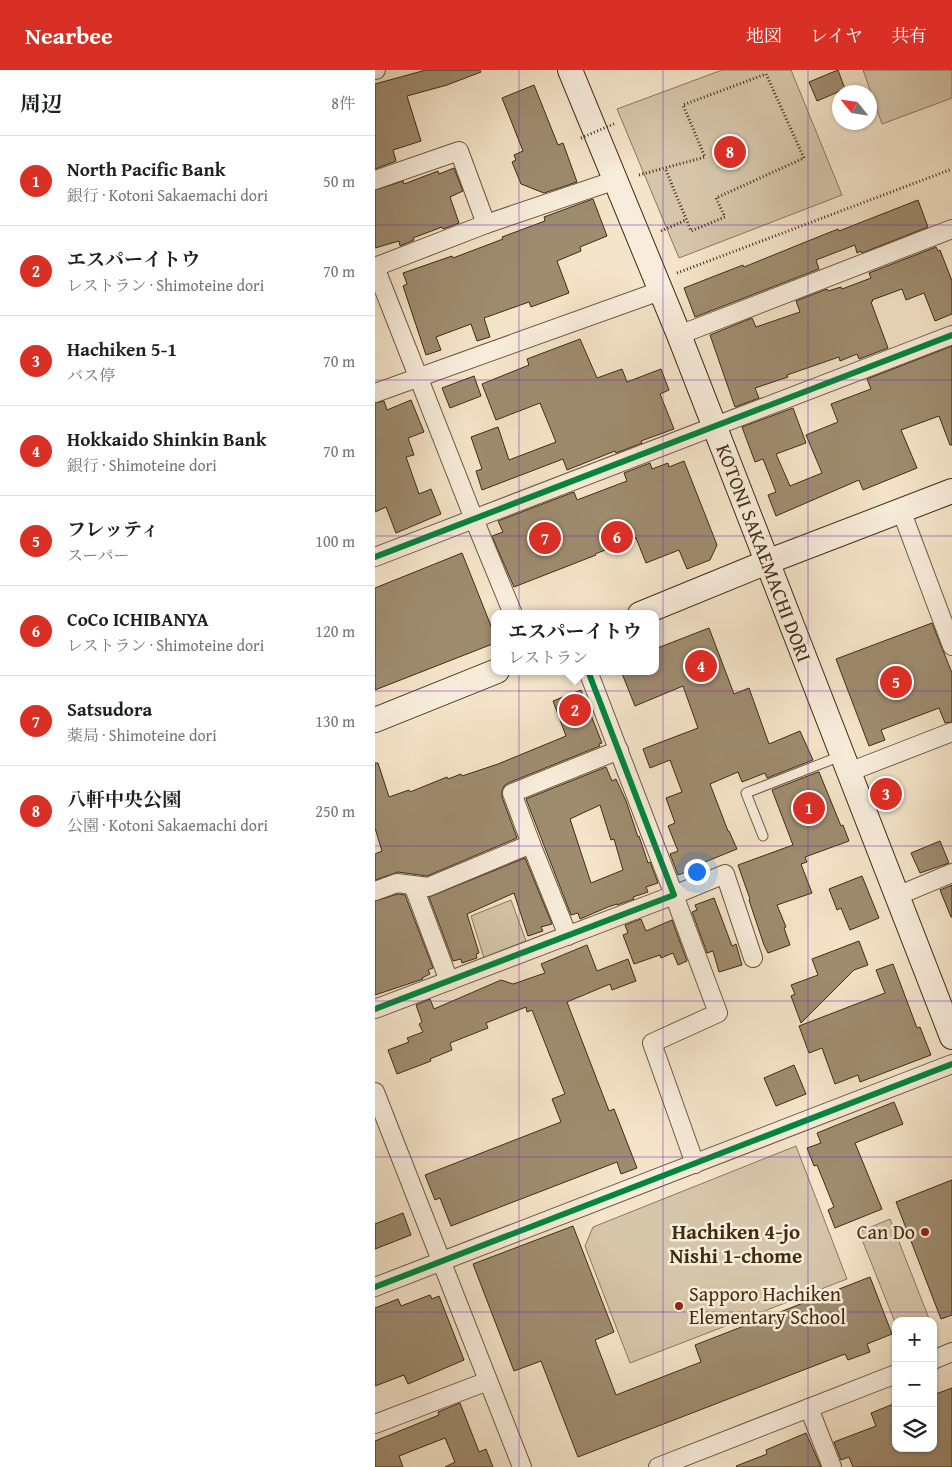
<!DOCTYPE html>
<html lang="ja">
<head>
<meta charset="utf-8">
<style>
	:root { --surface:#fff; --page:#f2f2f2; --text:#202124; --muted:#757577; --line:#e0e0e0; --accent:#d93025 }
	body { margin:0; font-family:"Gentium Book Plus","Noto Serif JP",serif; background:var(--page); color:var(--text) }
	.controls { position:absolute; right:15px; bottom:15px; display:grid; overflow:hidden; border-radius:10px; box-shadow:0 1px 4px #0004 }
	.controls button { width:45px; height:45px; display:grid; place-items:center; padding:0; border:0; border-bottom:1px solid var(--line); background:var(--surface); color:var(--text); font:25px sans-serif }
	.compass { position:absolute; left:457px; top:15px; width:45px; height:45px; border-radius:50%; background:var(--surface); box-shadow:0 1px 4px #0004; rotate:300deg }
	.you { position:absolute; left:321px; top:801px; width:18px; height:18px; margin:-12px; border:4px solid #fff; border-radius:50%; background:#1a73e8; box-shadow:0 0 0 8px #1a73e833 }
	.badge { display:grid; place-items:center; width:32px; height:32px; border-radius:50%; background:var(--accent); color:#fff; font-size:16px; font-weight:700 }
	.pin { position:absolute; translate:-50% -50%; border:2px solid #fff; box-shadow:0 1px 5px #0006 }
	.popup { position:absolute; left:116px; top:540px; width:168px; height:65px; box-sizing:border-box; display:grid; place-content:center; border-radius:10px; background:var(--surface); filter:drop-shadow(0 1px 4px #0005); font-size:16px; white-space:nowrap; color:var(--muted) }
	.popup b { font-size:19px; color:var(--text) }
	.popup::after { content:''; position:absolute; left:50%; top:100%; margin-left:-10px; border:10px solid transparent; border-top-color:var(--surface) }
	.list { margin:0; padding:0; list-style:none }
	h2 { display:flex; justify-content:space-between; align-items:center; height:65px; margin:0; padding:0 20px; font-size:21px }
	h2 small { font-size:16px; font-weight:400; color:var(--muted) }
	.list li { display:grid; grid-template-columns:32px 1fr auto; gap:15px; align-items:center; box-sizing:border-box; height:90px; padding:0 20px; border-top:1px solid var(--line) }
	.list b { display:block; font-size:19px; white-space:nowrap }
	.list p { margin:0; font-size:16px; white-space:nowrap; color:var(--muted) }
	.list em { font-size:16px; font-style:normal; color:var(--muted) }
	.icon { flex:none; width:28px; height:28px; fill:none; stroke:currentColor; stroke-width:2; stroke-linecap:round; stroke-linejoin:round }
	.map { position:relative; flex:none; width:577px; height:1397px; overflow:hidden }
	header { display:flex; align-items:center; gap:30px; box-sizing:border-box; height:70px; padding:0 25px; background:var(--accent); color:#fff }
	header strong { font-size:24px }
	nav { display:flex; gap:28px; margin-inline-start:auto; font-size:18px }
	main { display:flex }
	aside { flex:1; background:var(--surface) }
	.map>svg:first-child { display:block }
	.green { fill:#d5c5a9; stroke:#8a785c }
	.building { fill:#9e8c6f; stroke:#402c0e; fill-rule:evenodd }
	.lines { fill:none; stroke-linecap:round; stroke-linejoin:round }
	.lane-casing { stroke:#6d5a3d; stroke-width:11 }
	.street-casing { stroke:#6d5a3d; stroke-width:20 }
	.secondary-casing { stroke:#402c0e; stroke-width:26 }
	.path { stroke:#402c0e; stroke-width:3; stroke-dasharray:1 2.5; stroke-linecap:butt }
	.lane { stroke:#f8eddc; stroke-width:9 }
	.street { stroke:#f8eddc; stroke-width:18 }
	.secondary { stroke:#f8eddc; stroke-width:24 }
	.path-bridge { stroke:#402c0e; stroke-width:3; stroke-dasharray:1 2.5; stroke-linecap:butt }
	.cycleway-casing { stroke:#f8eddc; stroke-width:9 }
	.cycleway { stroke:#00873e; stroke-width:6 }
	.grid { fill:none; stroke:#7b2cbf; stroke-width:1; stroke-opacity:0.55 }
	.poi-dot { fill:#8f2418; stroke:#f8eddc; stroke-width:2 }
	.labels { text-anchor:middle; stroke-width:5; stroke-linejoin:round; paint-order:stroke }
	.street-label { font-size:20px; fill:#402c0e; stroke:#f8eddc }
	.poi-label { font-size:20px; fill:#402c0e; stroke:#f8eddc; text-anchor:end }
	.neighbourhood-label { font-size:21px; font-weight:bold; fill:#402c0e; stroke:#f8eddc }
</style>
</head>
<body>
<header>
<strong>Nearbee</strong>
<nav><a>地図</a><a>レイヤ</a><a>共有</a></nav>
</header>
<main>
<aside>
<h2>周辺<small>8件</small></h2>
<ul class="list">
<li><span class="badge">1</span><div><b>North Pacific Bank</b><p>銀行 · Kotoni Sakaemachi dori</p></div><em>50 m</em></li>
<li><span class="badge">2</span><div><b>エスパーイトウ</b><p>レストラン · Shimoteine dori</p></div><em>70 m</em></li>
<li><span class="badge">3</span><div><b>Hachiken 5-1</b><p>バス停</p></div><em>70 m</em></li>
<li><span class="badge">4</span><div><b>Hokkaido Shinkin Bank</b><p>銀行 · Shimoteine dori</p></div><em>70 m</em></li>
<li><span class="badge">5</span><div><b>フレッティ</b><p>スーパー</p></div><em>100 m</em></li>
<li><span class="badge">6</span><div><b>CoCo ICHIBANYA</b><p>レストラン · Shimoteine dori</p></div><em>120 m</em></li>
<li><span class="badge">7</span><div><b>Satsudora</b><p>薬局 · Shimoteine dori</p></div><em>130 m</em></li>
<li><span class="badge">8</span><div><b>八軒中央公園</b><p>公園 · Kotoni Sakaemachi dori</p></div><em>250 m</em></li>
</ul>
</aside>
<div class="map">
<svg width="577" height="1397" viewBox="0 0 577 1397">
	<rect width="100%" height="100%" fill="#f4e4c9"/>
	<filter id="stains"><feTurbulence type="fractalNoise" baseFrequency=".004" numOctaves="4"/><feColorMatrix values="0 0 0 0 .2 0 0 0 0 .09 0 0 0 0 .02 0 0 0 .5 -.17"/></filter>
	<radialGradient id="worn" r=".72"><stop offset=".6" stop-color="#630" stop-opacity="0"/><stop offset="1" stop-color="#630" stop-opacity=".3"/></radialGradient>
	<!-- green -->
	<g class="green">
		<polygon points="347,0 416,0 467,125 304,188 242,39"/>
		<polygon points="488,0 577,0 577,28 507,54"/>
		<polygon points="136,830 151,871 109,888 96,846"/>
		<polygon points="421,1076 472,1209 255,1293 210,1176 218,1157"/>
		<polygon points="515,1149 555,1251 521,1251 521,1255 484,1162"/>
	</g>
	<!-- building -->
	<g class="building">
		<polygon points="51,0 105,0 106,2 72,15 32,26 46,71 18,80 21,91 0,99 0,14"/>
		<polygon points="463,0 470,19 442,31 434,12"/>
		<polygon points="159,15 183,75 188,73 202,112 169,123 146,114 137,92 141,90 139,85 148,81 127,28"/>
		<polygon points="79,98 88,121 75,127 84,153 68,159 67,157 38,168 39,170 25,176 24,171 0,178 0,120 28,111 29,114 63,101 64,104"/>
		<polygon points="218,129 232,166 205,177 206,181 182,191 194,223 156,237 154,232 109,248 115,267 102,271 96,254 61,267 66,280 51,285 28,216 32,214 28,203 77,186 78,188 128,169 127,167 170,151 169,147"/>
		<polygon points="543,130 553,157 487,183 486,181 482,183 480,175 441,190 444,199 320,247 309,218 368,195 369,197 433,171 463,159 464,161"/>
		<polygon points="561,177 563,181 565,180 577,211 577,244 560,251 549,223 531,230 527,219 497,230 498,231 496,232 513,278 484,289 482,284 465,291 464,287 412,305 413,307 380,318 384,328 360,337 335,265 377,248 381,257 425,242 421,231 452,219 453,221 466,217 467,219 496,208 494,203"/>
		<polygon points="205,269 222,308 247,299 252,312 286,299 294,320 285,324 299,359 266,371 267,373 241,383 240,381 192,400 188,389 107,420 101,401 107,399 96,367 123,357 134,390 181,372 165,333 121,350 107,314 154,295 152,289"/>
		<polygon points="577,276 577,375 575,375 564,346 526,360 542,398 488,420 484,410 401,446 393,425 401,422 388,389 380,392 367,357 418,338 431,373 401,384 415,416 447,403 431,365 463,352 456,334 496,319 492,309"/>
		<polygon points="99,306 106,326 75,338 67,318"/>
		<polygon points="36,330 49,362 33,368 39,385 31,387 44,424 56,419 66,444 21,463 11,437 0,442 0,333 9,331 12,340"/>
		<polygon points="309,391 342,475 335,490 312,499 304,480 271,493 261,468 220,484 221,485 139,517 117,466 128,462 123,451 199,422 202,430 252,411 249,403 275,393 277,399 293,393 294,397"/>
		<polygon points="87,483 120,566 120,573 0,620 0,518"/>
		<polygon points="557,553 577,603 577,652 570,653 564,638 506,660 510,670 494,676 461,589"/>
		<polygon points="334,558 359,624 374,618 394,674 425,661 438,690 392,708 390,703 367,712 363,702 335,714 353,761 354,761 362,779 330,792 331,795 303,805 295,784 303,781 293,756 300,753 291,728 307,722 295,690 275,698 268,679 323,658 308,616 260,636 246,601 280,601 280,579"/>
		<polygon points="206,620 227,673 224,674 225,676 133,713 129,716 127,721 127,727 142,768 52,806 23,802 0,810 0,784 7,781 0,758 0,693 3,693 14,727 34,720 35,722 72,707 73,709 86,704 87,706 123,694 191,666 178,631"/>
		<path d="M231,697L237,711L241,709L251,731L263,767L264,766L273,793L275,792L283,813L271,817L273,822L258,827L259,829L242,835V834L233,837L205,849L203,843L196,845L151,729ZM225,735L236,770L239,769L248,800L216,813L195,749Z"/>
		<polygon points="443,702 444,702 466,756 468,755 474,771 430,787 432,792 426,794 437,823 402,835 411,857 409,858 415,875 393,883 389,875 374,830 375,829 363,795 418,775 397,720"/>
		<polygon points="565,771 574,793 545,803 536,783"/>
		<polygon points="150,788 177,854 166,857 168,861 153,866 139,823 92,844 104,883 101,884 102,888 87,893 86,889 78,891 54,827"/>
		<polygon points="487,806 504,848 475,860 466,838 462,840 454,819"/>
		<polygon points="577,815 577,847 576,847 565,820"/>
		<polygon points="23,824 30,825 58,898 53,900 55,904 47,908 48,909 0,925 0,831"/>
		<polygon points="339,828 357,876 361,874 367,895 344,902 338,881 332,883 317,842 322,840 320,835"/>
		<polygon points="266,849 271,861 297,850 312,891 303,895 298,883 286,888 285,885 259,894 248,865 253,863 250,855"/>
		<polygon points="484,871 493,895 479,900 426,953 416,926 420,924 416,915 443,905 437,889"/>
		<polygon points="212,875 222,901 253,889 261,911 237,920 235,914 192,932 234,1041 239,1039 262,1098 246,1104 242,1092 76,1156 65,1128 60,1130 50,1105 186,1052 177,1029 190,1024 157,940 152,942 151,937 111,953 113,958 75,973 77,980 55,989 56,991 22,1004 13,980 34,972 32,968 48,962 44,954 47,952 41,935 55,929 59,939 126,910 138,914 170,903 166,894"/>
		<polygon points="518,894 542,958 545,957 556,985 485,1012 483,1005 460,1014 447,978 434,983 424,956 510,923 501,900"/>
		<polygon points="419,995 431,1024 401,1036 389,1008"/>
		<polygon points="519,1032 528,1054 480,1073 507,1139 460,1158 453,1140 459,1137 442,1095 439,1096 432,1078 446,1073 442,1063"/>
		<polygon points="577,1110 577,1245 566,1249 521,1132"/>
		<polygon points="28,1143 36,1165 0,1179 0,1154"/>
		<polygon points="198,1156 239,1262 220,1270 241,1325 326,1292 320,1275 495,1207 517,1264 492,1274 495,1282 473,1290 470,1284 203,1387 166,1291 139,1301 98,1194"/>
		<polygon points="55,1225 57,1229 64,1226 89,1290 33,1314 29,1305 0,1316 0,1238 23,1229 26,1236"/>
		<polygon points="577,1318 577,1397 478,1397 474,1387 466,1390 459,1372 501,1356 496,1343 521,1333 521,1378 558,1378 558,1325"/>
		<polygon points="85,1333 104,1382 111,1379 118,1397 70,1397 80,1392 70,1368 24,1386 28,1397 0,1397 0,1371 64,1345 63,1342"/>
		<polygon points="431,1363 446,1397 362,1397 361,1396 392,1384 391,1380"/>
	</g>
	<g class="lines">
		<!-- lane casing -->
		<g class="lane-casing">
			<polyline id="lane" points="388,766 371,723 466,686"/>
		</g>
		<!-- street casing -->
		<g class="street-casing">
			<g id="street">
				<polyline points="0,0 1,0"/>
				<polyline points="0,110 84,81 111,154"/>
				<polyline points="0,197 99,449 138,544"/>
				<polyline points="0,197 111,154 241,110"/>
				<polyline points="304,265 577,159"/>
				<polyline points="0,323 285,221"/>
				<polyline points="526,440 577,576"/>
				<polyline points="0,487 577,265"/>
				<polyline points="474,702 577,662"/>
				<polyline points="38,815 74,911"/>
				<polyline points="0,821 22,813 53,817 156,774"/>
				<polyline points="522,826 577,803"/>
				<polyline points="193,866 156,774 137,723 244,680"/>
				<polyline points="0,939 299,825 213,601"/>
				<polyline points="0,1022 147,1397"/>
				<polyline points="320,1094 277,973 343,943 299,825 350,804 378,888"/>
				<polyline points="0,1217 577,994"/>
				<polyline points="558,1290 577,1282"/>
				<polyline points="434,1338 457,1397"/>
				<polyline points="0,1354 113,1311"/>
				<polyline points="283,1397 521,1304"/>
			</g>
		</g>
		<!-- secondary casing -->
		<g class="secondary-casing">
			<g id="secondary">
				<polyline points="195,0 304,265 577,967"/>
				<polyline points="265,544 392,492 577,421"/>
				<polyline points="0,650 122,601"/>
			</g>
		</g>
		<!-- path -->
		<g class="path">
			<polyline points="264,105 330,87 308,35 391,4 429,88 341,128 350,147 316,161 290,98"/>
			<polyline points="286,161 311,150"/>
			<polyline points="302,203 577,99"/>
		</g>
		<!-- lane -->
		<use href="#lane" class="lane"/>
		<!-- street -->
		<use href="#street" class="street"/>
		<!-- secondary -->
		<use href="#secondary" class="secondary"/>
		<!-- path-bridge -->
		<polyline class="path-bridge" points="206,68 241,53"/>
		<!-- cycleway casing -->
		<g class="cycleway-casing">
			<g id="cycleway">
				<polyline points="0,487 577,265"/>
				<polyline points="0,939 299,825 213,601"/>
				<polyline points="0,1217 577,994"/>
			</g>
		</g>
		<!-- cycleway -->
		<use href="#cycleway" class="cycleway"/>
	</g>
	<!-- grid -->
	<path class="grid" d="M144,0V1397M288,0V1397M433,0V1397M0,155H577M0,310H577M0,466H577M0,621H577M0,776H577M0,931H577M0,1087H577M0,1242H577"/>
	<!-- markers -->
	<g class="poi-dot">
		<circle cx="550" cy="1162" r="5"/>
		<circle cx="304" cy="1236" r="5"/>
	</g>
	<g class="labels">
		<!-- street labels -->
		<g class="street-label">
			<text transform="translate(389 483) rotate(69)" y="7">KOTONI SAKAEMACHI DORI</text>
		</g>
		<!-- poi labels -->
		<g class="poi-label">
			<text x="540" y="1169">Can Do</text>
			<text x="314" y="1231" text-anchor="start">Sapporo Hachiken<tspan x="314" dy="23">Elementary School</tspan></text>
		</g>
		<!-- neighbourhood labels -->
		<g class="neighbourhood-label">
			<text x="361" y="1169">Hachiken 4-jo<tspan x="361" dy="24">Nishi 1-chome</tspan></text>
		</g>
	</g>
	<rect width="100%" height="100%" filter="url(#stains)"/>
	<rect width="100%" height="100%" fill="url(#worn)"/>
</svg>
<div class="controls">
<button>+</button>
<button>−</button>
<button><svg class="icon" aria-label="layers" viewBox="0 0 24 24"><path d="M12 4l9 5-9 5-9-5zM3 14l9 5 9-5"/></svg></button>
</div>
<svg class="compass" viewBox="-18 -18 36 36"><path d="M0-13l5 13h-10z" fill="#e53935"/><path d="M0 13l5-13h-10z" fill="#757577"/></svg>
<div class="you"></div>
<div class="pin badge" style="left:434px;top:738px">1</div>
<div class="pin badge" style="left:200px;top:640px">2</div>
<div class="popup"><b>エスパーイトウ</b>レストラン</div>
<div class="pin badge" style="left:511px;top:724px">3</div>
<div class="pin badge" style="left:326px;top:596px">4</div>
<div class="pin badge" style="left:521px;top:612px">5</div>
<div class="pin badge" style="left:242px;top:467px">6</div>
<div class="pin badge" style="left:170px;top:468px">7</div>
<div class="pin badge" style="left:355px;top:82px">8</div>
</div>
</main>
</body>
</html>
